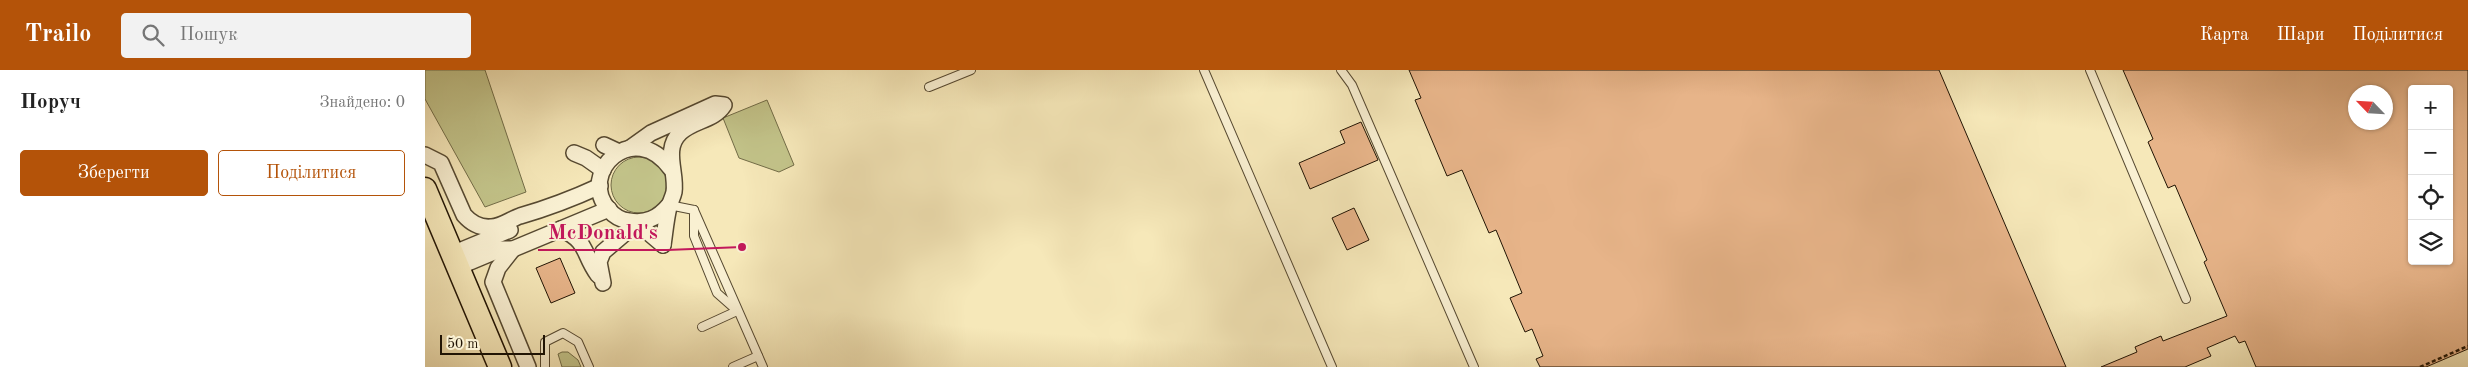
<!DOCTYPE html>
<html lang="uk">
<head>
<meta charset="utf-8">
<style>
	:root { --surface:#fff; --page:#f2f2f2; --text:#222; --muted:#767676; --line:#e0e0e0; --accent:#b45309 }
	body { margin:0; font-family:"Old Standard TT",serif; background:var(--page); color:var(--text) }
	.controls { position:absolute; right:15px; top:15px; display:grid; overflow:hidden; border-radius:5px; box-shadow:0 1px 4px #0004 }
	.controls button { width:45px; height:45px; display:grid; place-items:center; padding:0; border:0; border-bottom:1px solid var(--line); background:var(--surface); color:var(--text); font:25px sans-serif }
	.compass { position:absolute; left:1923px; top:15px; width:45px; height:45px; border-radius:50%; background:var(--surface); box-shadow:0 1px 4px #0004; rotate:295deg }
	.scale { position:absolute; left:15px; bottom:12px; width:105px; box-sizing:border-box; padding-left:5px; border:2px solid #211404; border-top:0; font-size:14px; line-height:18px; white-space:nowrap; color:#211404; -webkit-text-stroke:4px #f9f0d2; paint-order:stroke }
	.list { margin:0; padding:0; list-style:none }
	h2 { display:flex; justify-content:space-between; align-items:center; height:65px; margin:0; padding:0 20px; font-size:21px }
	h2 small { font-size:16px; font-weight:400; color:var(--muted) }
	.actions { display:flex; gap:10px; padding:15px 20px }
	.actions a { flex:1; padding:11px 0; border:1px solid var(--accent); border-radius:5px; text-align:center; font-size:18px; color:var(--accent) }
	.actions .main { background:var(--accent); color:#fff }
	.icon { flex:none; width:28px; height:28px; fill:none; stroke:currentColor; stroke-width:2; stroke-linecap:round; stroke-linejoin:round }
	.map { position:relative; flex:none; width:2043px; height:297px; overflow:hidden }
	header { display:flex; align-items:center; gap:30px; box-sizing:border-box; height:70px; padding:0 25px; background:var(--accent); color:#fff }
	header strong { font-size:24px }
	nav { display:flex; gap:28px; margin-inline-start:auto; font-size:18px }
	.search { width:350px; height:45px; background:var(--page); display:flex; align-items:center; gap:12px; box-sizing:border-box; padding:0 18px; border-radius:5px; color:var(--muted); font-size:19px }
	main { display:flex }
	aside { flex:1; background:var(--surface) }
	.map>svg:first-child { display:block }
	.green { fill:#c3c48a; stroke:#726c47 }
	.building { fill:#e7b489; stroke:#211404; fill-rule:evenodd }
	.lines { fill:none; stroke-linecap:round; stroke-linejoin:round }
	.service-casing { stroke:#564931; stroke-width:10 }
	.minor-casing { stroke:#564931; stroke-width:18 }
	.primary-casing { stroke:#211404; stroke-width:25 }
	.path { stroke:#211404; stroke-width:2.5; stroke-dasharray:4 2.5; stroke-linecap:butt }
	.service { stroke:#f9f0d2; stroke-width:8 }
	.minor { stroke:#f9f0d2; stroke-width:15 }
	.primary { stroke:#f6e8b9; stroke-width:22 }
	.leader { fill:none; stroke:#c2185b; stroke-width:2 }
	.callout-dot { fill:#c2185b; stroke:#f9f0d2; stroke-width:2 }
	.callout-label { font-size:21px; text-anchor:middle; font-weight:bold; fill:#c2185b; stroke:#f9f0d2; stroke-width:4; stroke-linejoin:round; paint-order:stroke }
</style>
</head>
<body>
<header>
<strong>Trailo</strong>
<div class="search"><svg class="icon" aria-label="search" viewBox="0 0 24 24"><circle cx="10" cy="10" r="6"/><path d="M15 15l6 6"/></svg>Пошук</div>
<nav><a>Карта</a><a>Шари</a><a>Поділитися</a></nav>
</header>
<main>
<aside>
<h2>Поруч<small>Знайдено: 0</small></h2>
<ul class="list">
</ul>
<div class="actions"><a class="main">Зберегти</a><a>Поділитися</a></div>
</aside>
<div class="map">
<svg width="2043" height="297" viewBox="0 0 2043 297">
	<rect width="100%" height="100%" fill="#f6e8b9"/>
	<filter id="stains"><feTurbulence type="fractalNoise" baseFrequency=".004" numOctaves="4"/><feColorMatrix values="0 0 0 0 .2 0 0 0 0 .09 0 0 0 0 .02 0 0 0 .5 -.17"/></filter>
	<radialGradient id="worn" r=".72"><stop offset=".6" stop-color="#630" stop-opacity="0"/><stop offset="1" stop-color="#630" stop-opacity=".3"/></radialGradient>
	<!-- green -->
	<g class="green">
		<polygon points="0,0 60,0 101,122 60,137 0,29"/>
		<polygon points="342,30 369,95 354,102 314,88 298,48"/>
		<circle cx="214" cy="115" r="28"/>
		<polygon points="137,282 143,282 153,290 156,297 137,297 133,284"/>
	</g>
	<!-- building -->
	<g class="building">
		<polygon points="984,0 1514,0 1641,297 1115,297 1111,289 1118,286 1107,259 1100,262 1085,228 1097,223 1071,160 1064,163 1037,100 1022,106 990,30 996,28"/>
		<path d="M1698,0H2043V279L2001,297H1831L1820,271L1814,273L1810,266L1782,278L1786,286L1760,297H1676L1712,282L1710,277L1736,266L1738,271L1802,246L1779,192L1782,190L1750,115L1743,118L1723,72L1728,69ZM1987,19H2024V191H1987ZM1930,22H1960V52H1930Z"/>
		<polygon points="936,52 953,90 885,119 874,93 920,73 915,61"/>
		<polygon points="929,138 944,170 922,180 907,148"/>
		<polygon points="135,188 150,223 126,233 111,198"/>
	</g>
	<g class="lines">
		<!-- service casing -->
		<g class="service-casing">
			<g id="service">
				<polyline points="779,0 907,297"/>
				<polyline points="916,0 927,15 1049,297"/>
				<polyline points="1665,0 1761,229"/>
				<polyline points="504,17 546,0"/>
				<polyline points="244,135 269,140 269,166 292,223 309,238"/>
				<polyline points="269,140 338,297"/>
				<polyline points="277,257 312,241"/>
				<polyline points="120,297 120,272 138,263 153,272 164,297"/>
				<polyline points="308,297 333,286"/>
			</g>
		</g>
		<!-- minor casing -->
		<g class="minor-casing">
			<g id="minor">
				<polyline points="179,75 194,82"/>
				<path d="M205,78L226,63L290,34L299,35C289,51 268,50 255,63C238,79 252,103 249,122C248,127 245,132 244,137C241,149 240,162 238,175"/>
				<polyline points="149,83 161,88 178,100"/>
				<path d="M0,85L16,93L39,145C46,153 55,158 66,157C76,157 86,149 95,146C123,138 149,128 175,116"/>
				<path d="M244,135C233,148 221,154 204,151C196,150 189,146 184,140C151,103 209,47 246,99"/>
				<path d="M136,159C164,172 157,183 173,205"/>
				<polyline points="88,179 73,198 68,212 103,297"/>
				<polyline points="27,184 85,160"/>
				<polyline points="33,197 76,179 88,179 184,139"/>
				<polyline points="178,213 174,192 178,182 212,153 238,175"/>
			</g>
		</g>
		<!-- primary casing -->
		<g class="primary-casing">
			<polyline id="primary" points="0,119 75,297"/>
		</g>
		<!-- path -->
		<polyline class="path" points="1995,297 2043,276"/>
		<!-- service -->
		<use href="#service" class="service"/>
		<!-- minor -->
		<use href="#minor" class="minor"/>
		<!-- primary -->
		<use href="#primary" class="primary"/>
	</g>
	<!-- callouts -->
	<path class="leader" d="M317 177L242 180H113"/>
	<circle class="callout-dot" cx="317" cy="177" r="5"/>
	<g class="callout-label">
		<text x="178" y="169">McDonald's</text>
	</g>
	<rect width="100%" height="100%" filter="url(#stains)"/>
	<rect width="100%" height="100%" fill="url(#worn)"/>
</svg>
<div class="controls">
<button>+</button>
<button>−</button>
<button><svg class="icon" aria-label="locate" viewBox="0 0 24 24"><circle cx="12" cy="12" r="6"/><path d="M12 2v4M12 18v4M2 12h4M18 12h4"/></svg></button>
<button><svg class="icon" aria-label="layers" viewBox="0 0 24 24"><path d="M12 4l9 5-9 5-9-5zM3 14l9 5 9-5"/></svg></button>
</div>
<svg class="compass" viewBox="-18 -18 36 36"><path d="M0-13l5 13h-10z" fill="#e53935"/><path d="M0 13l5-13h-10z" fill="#767676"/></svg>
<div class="scale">50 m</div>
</div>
</main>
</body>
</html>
